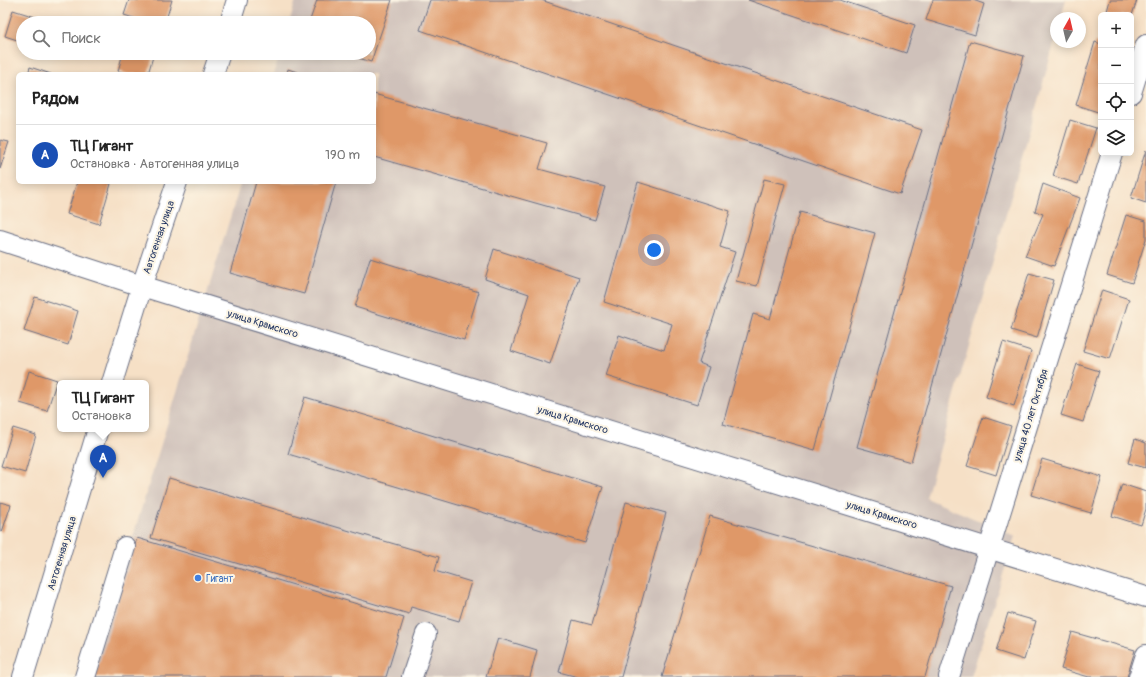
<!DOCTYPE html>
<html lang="ru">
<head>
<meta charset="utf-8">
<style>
	:root { --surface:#fff; --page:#f6f6f6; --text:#222; --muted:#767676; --line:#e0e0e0; --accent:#b45309 }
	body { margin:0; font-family:Pangolin,sans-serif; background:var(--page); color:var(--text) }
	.controls { position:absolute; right:12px; top:12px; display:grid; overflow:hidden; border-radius:6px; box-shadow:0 2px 10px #0003 }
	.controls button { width:36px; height:36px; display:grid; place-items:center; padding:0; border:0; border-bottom:1px solid var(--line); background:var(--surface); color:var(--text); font:20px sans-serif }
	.compass { position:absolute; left:1050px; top:12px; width:36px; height:36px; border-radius:50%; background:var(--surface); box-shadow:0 2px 10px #0003; rotate:8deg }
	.you { position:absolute; left:654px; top:250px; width:14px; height:14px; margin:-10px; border:3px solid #fff; border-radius:50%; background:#1a73e8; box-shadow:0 0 0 6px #1a73e833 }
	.badge { display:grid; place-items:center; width:26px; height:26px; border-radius:50%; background:var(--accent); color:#fff; font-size:13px; font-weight:700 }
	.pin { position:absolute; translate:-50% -33px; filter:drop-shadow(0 1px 2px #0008) }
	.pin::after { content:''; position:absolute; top:21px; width:14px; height:12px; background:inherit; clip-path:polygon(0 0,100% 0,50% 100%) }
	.popup { position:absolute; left:57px; top:380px; width:92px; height:52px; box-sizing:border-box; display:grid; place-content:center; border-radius:6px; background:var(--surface); filter:drop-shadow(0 1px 3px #0005); font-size:13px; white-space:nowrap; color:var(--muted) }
	.popup b { font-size:15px; color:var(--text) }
	.popup::after { content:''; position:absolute; left:50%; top:100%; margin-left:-8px; border:8px solid transparent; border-top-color:var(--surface) }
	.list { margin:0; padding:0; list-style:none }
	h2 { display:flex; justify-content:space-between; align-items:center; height:52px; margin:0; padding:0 16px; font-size:17px }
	h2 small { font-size:13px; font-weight:400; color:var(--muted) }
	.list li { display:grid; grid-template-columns:26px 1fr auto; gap:12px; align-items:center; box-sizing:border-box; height:60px; padding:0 16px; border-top:1px solid var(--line) }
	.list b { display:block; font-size:15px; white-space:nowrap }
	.list p { margin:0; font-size:13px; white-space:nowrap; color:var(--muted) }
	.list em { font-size:13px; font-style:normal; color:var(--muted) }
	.icon { flex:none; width:22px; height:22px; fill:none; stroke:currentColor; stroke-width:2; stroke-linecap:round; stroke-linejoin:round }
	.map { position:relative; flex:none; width:1146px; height:677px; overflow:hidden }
	.search { position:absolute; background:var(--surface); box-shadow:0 2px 10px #0003; left:16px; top:16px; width:360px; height:44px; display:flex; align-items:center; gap:10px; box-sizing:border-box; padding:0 14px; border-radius:22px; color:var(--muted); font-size:15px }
	.panel { position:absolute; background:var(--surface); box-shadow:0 2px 10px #0003; left:16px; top:72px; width:360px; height:112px; border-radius:6px }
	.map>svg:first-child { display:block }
	.industrial { fill:#cfc1ba }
	.building { fill:#df9868 }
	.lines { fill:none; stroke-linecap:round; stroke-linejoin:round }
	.minor-casing { stroke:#686d82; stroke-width:22 }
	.minor { stroke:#fff; stroke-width:20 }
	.shop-dot { fill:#3f7fe0; stroke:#fcf5e5; stroke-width:1.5 }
	.labels { text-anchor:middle; stroke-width:4; stroke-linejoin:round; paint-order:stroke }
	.street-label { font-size:10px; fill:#1b2f5e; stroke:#fcf5e5 }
	.shop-label { font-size:10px; fill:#366cbe; stroke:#fcf5e5; text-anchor:start }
</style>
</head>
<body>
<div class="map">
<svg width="1146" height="677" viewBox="0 0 1146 677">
	<rect width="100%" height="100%" fill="#fcf5e5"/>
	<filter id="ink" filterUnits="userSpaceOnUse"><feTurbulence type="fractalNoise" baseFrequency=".025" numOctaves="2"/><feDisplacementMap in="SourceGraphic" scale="8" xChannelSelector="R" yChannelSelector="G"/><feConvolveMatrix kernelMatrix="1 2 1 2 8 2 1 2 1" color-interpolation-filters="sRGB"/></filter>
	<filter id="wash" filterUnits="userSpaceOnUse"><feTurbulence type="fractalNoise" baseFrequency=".012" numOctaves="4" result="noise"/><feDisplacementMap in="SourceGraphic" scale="16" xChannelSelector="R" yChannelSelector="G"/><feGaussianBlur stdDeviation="0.9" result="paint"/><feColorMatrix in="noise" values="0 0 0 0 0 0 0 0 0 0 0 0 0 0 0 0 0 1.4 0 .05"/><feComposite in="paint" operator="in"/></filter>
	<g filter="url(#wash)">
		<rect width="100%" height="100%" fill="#f6e0c6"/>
		<!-- industrial -->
		<polygon class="industrial" points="296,0 1066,0 1061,18 1056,18 1056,37 926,498 1015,536 971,677 90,677 241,182 374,182 374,74 274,74 280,53 369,53 369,23 289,23"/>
		<g id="blocks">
			<!-- building -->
			<g class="building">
				<polygon points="129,0 172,0 165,23 150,23 124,15"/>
				<polygon points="317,0 392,0 371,62 343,53 369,53 369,23 309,23"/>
				<polygon points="430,0 541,0 922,130 900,194 420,30"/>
				<polygon points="748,0 840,0 915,25 906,53"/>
				<polygon points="933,0 973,0 984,4 975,35 926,20"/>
				<polygon points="1110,0 1137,0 1132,15 1106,15"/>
				<polygon points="13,10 48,21 48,23 23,23 23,42 5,36"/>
				<polygon points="970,41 1024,56 911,462 857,447"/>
				<polygon points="1095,42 1101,44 1101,113 1076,105"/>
				<polygon points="123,53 154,53 148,74 128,74 118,71"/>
				<polygon points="30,67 51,74 28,74"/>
				<polygon points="288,69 303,74 287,74"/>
				<polygon points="374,94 547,143 539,169 605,187 595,220 374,157"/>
				<polygon points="1070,120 1096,128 1078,184 1053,176"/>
				<polygon points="0,140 9,142 0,169"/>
				<polygon points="1146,150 1146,203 1131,198"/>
				<polygon points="764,179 785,184 757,286 736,281"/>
				<polygon points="77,182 106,182 111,184 99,224 67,214"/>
				<polygon points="256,182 336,182 304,294 230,273"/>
				<polygon points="638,182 730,211 720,247 735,252 699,363 709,367 697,405 606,376 619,335 664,350 672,324 604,302"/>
				<polygon points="1043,184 1080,198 1054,266 1025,256 1043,214 1035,211"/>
				<polygon points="800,212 875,233 815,450 723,424 753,314 770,319"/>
				<polygon points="1126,215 1146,221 1146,239 1132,283 1107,275"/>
				<polygon points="494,249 579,277 550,364 511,351 529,294 485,279"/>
				<polygon points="370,258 479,292 464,340 355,307"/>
				<polygon points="1029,273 1054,280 1037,338 1011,330"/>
				<polygon points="1102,290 1129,299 1110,359 1083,351"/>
				<polygon points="35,297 78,311 68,345 24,331"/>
				<polygon points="1003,342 1031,351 1014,406 986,397"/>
				<polygon points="1077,364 1099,371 1083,422 1061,415"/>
				<polygon points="29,371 57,380 47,411 20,403"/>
				<polygon points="305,397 603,487 585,543 288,454"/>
				<polygon points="983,417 1011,426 996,475 967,466"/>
				<polygon points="13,428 36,435 25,473 1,466"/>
				<polygon points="1135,439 1146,443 1146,468 1128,463"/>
				<polygon points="1042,459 1102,477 1091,513 1031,495"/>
				<polygon points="169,478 439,557 435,571 471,582 459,621 411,607 409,614 151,538"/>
				<polygon points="1122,484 1146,492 1146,509 1141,525 1112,516"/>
				<polygon points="0,502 11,505 2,532 0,531"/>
				<polygon points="626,502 666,513 621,677 578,677 559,672 573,620 592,625"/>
				<polygon points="710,516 951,586 925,677 662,677"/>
				<polygon points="137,538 404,618 386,677 95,677"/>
				<polygon points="1008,613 1036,621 1024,660 996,651"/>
				<polygon points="1072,632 1135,650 1127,677 1089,677 1061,669"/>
				<polygon points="498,638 537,650 530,677 486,677"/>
			</g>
		</g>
	</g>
	<g filter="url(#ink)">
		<use href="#blocks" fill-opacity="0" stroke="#686d82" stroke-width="1"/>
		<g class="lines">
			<!-- minor casing -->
			<g class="minor-casing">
				<g id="minor">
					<polyline points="230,23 237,0"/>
					<polyline points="213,74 220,53"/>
					<polyline points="1131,93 1146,45"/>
					<polyline points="0,240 142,286 1146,597"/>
					<polyline points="112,383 142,286 177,182"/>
					<polyline points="23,677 98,429"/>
					<polyline points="85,677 125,547"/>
					<polyline points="412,677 426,634"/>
					<polyline points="949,677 1112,153"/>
					<polyline points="1139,677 1146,655"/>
				</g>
			</g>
			<!-- minor -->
			<use href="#minor" class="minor"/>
		</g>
	</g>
	<!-- markers -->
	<circle class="shop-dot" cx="198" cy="578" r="4"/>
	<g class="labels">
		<!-- street labels -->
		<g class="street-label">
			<text transform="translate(158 237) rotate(-71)" y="4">Автогенная улица</text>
			<text transform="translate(263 323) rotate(17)" y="4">улица Крамского</text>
			<text transform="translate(1030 415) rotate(-73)" y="4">улица 40 лет Октября</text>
			<text transform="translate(573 419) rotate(17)" y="4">улица Крамского</text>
			<text transform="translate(882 514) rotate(17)" y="4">улица Крамского</text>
			<text transform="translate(61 553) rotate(-73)" y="4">Автогенная улица</text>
		</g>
		<!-- shop labels -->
		<g class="shop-label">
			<text x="206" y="582">Гигант</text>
		</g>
	</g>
</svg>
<div class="controls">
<button>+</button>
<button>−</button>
<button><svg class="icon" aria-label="locate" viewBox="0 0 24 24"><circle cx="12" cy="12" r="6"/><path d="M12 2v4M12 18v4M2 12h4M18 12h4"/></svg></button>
<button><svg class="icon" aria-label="layers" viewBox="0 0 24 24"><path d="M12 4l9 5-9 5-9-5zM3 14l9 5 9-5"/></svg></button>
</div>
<svg class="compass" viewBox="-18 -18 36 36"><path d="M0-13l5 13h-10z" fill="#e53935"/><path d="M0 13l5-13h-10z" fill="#767676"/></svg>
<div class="you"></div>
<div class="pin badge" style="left:103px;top:478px;background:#1a4fb4">A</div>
<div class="popup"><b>ТЦ Гигант</b>Остановка</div>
<div class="search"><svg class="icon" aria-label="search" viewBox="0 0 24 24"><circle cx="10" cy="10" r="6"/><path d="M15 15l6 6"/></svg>Поиск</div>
<section class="panel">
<h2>Рядом<small></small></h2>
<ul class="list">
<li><span class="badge" style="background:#1a4fb4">A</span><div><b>ТЦ Гигант</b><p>Остановка · Автогенная улица</p></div><em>190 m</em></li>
</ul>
</section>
</div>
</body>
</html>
